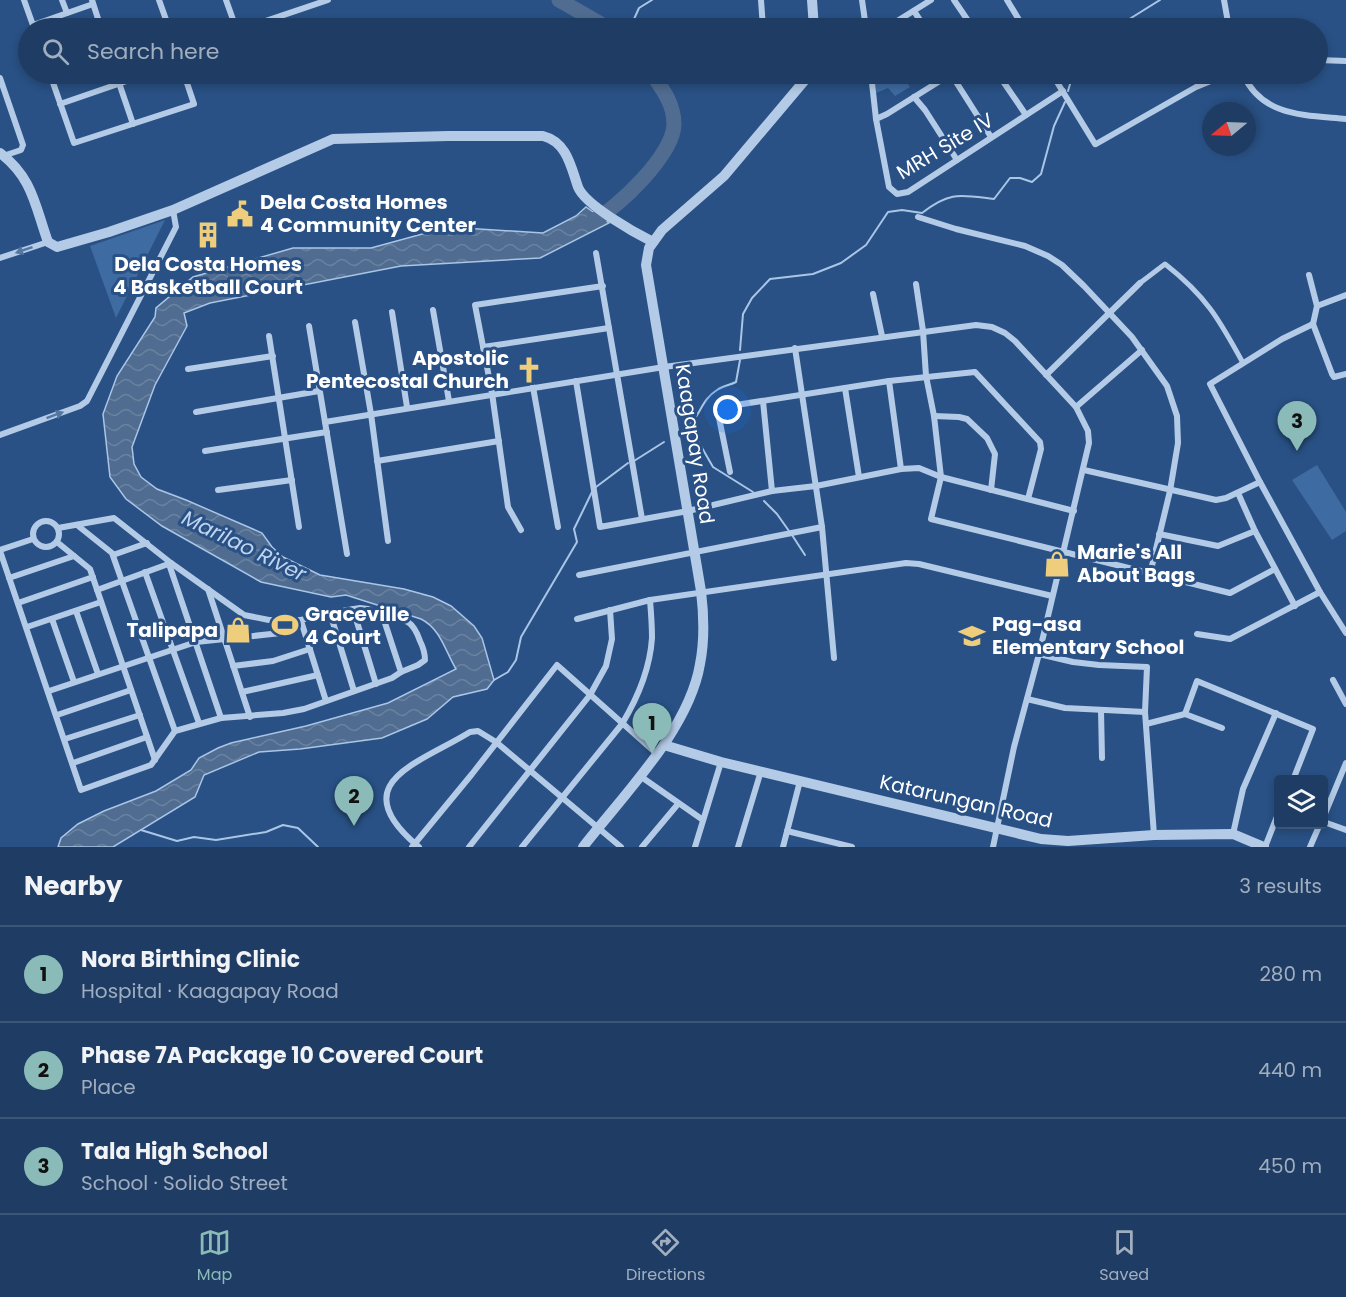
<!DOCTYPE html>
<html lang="en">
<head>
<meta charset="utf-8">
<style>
	:root { --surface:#1f3d64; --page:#27446a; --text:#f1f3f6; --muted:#a1aebf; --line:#3c5678; --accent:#8bbbb9 }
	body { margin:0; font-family:Poppins,sans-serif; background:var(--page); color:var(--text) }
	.controls { position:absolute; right:18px; bottom:18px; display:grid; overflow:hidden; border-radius:6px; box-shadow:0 3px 9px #0003 }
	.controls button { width:54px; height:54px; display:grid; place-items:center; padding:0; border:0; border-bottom:2px solid var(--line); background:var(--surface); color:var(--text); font:30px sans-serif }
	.compass { position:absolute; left:1202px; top:102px; width:54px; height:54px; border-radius:50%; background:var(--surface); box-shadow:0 3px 9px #0003; rotate:251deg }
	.you { position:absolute; left:728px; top:410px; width:21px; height:21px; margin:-15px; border:4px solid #fff; border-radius:50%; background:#1a73e8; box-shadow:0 0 0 9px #1a73e833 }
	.badge { display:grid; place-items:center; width:39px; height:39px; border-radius:50%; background:var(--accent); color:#111; font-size:20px; font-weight:700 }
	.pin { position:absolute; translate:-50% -50px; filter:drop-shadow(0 2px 3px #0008) }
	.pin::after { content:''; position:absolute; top:32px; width:21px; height:18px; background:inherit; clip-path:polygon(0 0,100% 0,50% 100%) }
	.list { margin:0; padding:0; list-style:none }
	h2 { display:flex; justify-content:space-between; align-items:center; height:78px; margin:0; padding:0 24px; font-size:26px }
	h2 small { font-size:20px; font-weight:400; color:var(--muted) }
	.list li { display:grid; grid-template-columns:39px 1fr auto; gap:18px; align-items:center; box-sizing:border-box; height:96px; padding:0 24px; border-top:2px solid var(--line) }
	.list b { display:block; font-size:22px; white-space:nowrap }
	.list p { margin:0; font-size:20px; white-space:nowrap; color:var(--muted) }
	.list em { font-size:20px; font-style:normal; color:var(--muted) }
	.icon { flex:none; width:33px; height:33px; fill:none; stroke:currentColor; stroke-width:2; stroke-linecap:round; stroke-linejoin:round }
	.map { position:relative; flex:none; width:1346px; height:847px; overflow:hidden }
	.search { position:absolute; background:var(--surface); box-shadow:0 3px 9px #0003; left:18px; right:18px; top:18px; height:66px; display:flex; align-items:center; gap:15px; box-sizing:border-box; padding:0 21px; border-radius:33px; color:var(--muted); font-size:22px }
	.sheet { height:366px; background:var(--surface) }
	nav { display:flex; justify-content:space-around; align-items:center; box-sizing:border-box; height:84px; border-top:2px solid var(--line); background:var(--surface); font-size:16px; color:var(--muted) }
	nav a { display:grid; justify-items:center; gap:3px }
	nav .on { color:var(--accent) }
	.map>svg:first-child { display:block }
	.green { fill:#3e6ba1 }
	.water { fill:url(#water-waves); stroke:#a9c6e7; stroke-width:1.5 }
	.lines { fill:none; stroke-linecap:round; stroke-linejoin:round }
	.stream { stroke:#a9c6e7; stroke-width:2 }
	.river { stroke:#506c90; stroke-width:15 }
	.pedestrian { stroke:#b4cbe7; stroke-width:5 }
	.minor { stroke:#b4cbe7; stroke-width:6 }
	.tertiary { stroke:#b4cbe7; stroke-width:10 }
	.oneway { fill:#5376a2 }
	.labels { text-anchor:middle; stroke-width:6; stroke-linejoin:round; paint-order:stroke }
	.street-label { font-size:20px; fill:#fff; stroke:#295185 }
	.poi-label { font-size:20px; font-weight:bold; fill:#fff; stroke:#295185; text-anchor:start }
	.water-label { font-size:21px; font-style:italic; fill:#c0d5ef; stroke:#295185 }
</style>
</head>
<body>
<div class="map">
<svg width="1346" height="847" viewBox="0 0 1346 847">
	<defs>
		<pattern id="water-waves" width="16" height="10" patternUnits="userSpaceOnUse" patternTransform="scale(1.5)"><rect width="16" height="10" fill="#506c90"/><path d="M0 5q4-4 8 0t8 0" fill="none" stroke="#6a82a1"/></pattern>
	</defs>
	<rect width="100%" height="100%" fill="#295185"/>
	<!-- green -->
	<g class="green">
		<polygon points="874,74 901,74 910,87 895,96 888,88 876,93"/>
		<polygon points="165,220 116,318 90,246"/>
		<polygon points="1317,465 1346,512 1346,531 1332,540 1292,480"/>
	</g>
	<!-- water -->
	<path class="water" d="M586,207L609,223L540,258L401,266L210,303L184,313L187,326L155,385L132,447L134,464L141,477L157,489L186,500L262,533L272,547L283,557L320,575L404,589L433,597L451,606L474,626L482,638L494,680L487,689L453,697L427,719L382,738L300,749L259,752L204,775L195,797L113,847H58L61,838L78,824L104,811L156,791L191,770L199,758L218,748L231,743L306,726L388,703L456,669C445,651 441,629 421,619L346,595L331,597L261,582L162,526L126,499L110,477L103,414L117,376L155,317L156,308L193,277L293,248H371L448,227L543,233L576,216Z"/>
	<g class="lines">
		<!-- stream -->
		<g class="stream">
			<polyline points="630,28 639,8 652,0"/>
			<polyline points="1115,28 1160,0"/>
			<polyline points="1068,91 1073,74"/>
			<path d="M740,350L743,314L752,298L770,279L813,274L841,263L866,245L888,212L902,210L922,213C950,191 960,195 994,199L1010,178H1020L1032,182L1041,174L1054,126L1065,102"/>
			<polyline points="690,427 713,467 753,492"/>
			<path d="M679,433C700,422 699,401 717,390C723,386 730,385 736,382L740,360"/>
			<polyline points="634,461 664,442"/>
			<polyline points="596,487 628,463"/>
			<polyline points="764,501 777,514 789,531"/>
			<polyline points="792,535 805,555"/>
			<polyline points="494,680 508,672 516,660 521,637 577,542 574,529 592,492"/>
			<polyline points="141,830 177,841 194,837 216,840 266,832 283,825 298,828 318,847"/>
		</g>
		<!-- river -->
		<g class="river">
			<polyline points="559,0 608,28"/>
			<path d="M593,221C618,208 674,154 674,124C674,104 662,88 652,74"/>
		</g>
		<!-- pedestrian -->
		<path class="pedestrian" d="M1140,283L1165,264C1206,296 1219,319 1243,363"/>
		<!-- minor -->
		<g class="minor">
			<polyline points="24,0 34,28"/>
			<polyline points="62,0 67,13"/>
			<polyline points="92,0 101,28"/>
			<polyline points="159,0 169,28"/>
			<polyline points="226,0 236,28"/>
			<polyline points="761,0 763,28"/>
			<polyline points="862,0 866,28"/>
			<polyline points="954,0 973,28"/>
			<polyline points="1007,0 1024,28"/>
			<polyline points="1224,0 1229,28"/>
			<polyline points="914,11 925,28"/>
			<polyline points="33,25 93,4"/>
			<polyline points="245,28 328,0"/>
			<polyline points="886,28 931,0"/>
			<polyline points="1318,60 1346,61"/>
			<polyline points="50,74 74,143 194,104 184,74"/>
			<polyline points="116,74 133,124"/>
			<polyline points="871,74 876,119 889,187 897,194 908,192 1063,91"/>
			<polyline points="951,74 991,137"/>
			<polyline points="998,74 1026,115"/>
			<polyline points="1052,74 1095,144"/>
			<path d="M1243,74C1262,117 1305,115 1346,119"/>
			<polyline points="0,78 23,145 21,150 3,156"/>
			<polyline points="914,97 925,110 957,160"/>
			<polyline points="60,104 147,74"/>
			<polyline points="876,119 887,114 951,74"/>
			<polyline points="1096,144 1196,87 1228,74"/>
			<polyline points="918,217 956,229 1025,246 1048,256 1062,265 1084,286 1132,337 1167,386 1177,416 1178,443 1170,491 1150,574"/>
			<polyline points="596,253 642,519"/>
			<polyline points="0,258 48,242"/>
			<polyline points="1309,275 1317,306 1313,324"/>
			<polyline points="916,284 923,331 926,376 934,416 941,477 931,519 1230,593 1275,569"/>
			<polyline points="873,294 882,336"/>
			<polyline points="1317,306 1346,295"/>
			<polyline points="433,310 449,401"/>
			<polyline points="392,312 407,407"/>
			<polyline points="355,322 371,414 388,541"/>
			<polyline points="1313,324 1282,339 1210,384 1260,482 1320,592 1346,633"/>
			<polyline points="1313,324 1332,374 1334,377 1346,374"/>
			<polyline points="309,326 347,554"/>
			<polyline points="269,336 299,527"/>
			<polyline points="483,347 609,328"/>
			<polyline points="795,348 822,527 834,658"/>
			<polyline points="188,369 273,356"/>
			<polyline points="1046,375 1140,283"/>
			<polyline points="576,381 600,527 688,511 772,491 816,486 901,469 919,468 941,477 1074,511"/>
			<polyline points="889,381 901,469"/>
			<polyline points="533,387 558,527"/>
			<polyline points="845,388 859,477"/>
			<polyline points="763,401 772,491"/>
			<polyline points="1076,407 1142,350"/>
			<polyline points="196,412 319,391"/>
			<polyline points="934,416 959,417 967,419 987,438 995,454 991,490"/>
			<polyline points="325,422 664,367 976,325 992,327 1005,333 1015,341 1076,407 1088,431 1089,443 1039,654 1014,747 993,847"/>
			<polyline points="0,435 80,406 87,401 176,227 173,210"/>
			<polyline points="205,451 327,432"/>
			<polyline points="377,461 499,441"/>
			<polyline points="1084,470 1216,500 1226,498 1260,482"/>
			<polyline points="730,472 717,408 889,381 975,372 1040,442 1041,449 1028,499"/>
			<polyline points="218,490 292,480"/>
			<polyline points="1238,493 1255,531 1295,606"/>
			<circle cx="46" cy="534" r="13"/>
			<polyline points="77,525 112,553 175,731"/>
			<polyline points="521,530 508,507 492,393 475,305 603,286"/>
			<polyline points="1159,534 1218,546 1255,531"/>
			<polyline points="57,542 90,569 155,760"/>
			<polyline points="0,550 33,539"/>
			<polyline points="0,551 81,790 151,765 175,731 221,718 283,713 304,709 392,678 401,672 383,617 368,609 360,608 330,613 301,620 269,620 244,615 171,563 114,518 58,528"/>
			<polyline points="113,555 147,543"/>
			<polyline points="169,564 221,718"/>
			<polyline points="145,572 199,723"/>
			<polyline points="579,575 822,527"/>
			<polyline points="9,578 74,556"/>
			<polyline points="208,589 250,717"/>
			<polyline points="97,590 171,563"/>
			<polyline points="18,603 93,577"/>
			<polyline points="353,609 376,684"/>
			<polyline points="76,611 98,674"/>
			<polyline points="330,613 354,691"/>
			<path d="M383,617C405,620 412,618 420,641C423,647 425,653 425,660L418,665L401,672"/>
			<polyline points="52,619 74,682"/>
			<polyline points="577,619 650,600 906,563 919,564 1052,596"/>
			<polyline points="302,624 326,701"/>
			<polyline points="27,627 101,602"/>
			<polyline points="1197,634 1230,639 1320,592"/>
			<polyline points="1039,654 1073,662 1099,665 1147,667 1145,712 1154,835"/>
			<polyline points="233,666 273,661 310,649"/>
			<polyline points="1333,680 1346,704"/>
			<polyline points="49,691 196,642 281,633 302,625"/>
			<polyline points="242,692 318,675"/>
			<polyline points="1027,699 1065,708 1145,712"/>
			<polyline points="1101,710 1102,758"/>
			<polyline points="57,715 131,690"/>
			<polyline points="1146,724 1185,714"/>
			<polyline points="1222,728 1185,714 1197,681 1313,729 1293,780"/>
			<polyline points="65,739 140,715"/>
			<polyline points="73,763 147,737"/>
			<polyline points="640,776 703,820"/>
			<polyline points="1324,816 1346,763"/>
			<polyline points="1324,822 1346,830"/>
			<polyline points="787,831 852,847"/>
			<polyline points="1233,834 1243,789 1276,713"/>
			<polyline points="412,847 472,774 557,665 657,754"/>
			<path d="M419,847C342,783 418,764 470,732L478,731L496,742L621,847"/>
			<polyline points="469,847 590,695 606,666 612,639 610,610"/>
			<path d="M522,847L622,724C637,699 650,668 652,638C652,626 651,612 650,600"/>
			<polyline points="642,847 678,804"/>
			<polyline points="695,847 721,762"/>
			<polyline points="738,847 761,771"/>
			<polyline points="783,847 800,781"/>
			<polyline points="1265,847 1278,814"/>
			<polyline points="1310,847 1320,824"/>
		</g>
		<!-- tertiary -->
		<g class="tertiary">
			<polyline points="812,0 814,28"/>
			<path d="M0,153C33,178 35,206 48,242L57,247L109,232L173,210L333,139L448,136H543C567,142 571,167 578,187C585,205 635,233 653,242"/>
			<polyline points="664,745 721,762 1041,839 1068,841 1154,835 1233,834 1264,847"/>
			<path d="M583,847C623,795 689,730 700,664C705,639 704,616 701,591L646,265L649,248L662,230L724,176L810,74"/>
		</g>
	</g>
	<!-- one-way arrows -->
	<defs><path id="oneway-solid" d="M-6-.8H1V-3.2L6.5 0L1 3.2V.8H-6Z" transform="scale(1.5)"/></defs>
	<g class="oneway">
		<use href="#oneway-solid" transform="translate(24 250) rotate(161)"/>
		<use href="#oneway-solid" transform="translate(55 415) rotate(-20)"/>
	</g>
	<!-- icons -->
	<defs>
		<g id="civic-bare" transform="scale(2.07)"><path d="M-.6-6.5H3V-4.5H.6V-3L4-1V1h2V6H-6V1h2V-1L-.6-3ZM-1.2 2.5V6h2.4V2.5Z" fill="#eecd7c" stroke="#295185" stroke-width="2.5" paint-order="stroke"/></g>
		<g id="building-bare" transform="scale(2.07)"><path d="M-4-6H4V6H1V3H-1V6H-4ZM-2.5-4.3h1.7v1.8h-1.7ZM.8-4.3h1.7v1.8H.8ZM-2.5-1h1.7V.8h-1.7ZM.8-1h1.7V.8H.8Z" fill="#eecd7c" stroke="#295185" stroke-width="2.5" paint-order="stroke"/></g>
		<g id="church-bare" transform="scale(2.07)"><path d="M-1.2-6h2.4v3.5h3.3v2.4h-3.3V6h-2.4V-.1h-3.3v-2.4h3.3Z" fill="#eecd7c" stroke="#295185" stroke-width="2.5" paint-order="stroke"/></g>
		<g id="shop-bare" transform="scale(2.07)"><path d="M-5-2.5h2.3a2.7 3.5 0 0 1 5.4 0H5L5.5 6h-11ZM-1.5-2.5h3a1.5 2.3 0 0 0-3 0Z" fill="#eecd7c" stroke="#295185" stroke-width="2.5" paint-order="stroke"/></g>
		<g id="stadium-bare" transform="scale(2.07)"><path d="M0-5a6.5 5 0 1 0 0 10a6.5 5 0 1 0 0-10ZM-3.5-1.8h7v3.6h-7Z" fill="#eecd7c" stroke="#295185" stroke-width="2.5" paint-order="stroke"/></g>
		<g id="school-bare" transform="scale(2.07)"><path d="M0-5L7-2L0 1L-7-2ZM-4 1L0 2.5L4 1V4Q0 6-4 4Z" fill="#eecd7c" stroke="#295185" stroke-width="2.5" paint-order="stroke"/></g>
	</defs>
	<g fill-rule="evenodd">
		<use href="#civic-bare" x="240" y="214"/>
		<use href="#building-bare" x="208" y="235"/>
		<use href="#church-bare" x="529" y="370"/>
		<use href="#shop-bare" x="1057" y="564"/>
		<use href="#stadium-bare" x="285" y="625"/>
		<use href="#shop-bare" x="238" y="630"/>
		<use href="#school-bare" x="972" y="636"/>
	</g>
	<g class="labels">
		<!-- street labels -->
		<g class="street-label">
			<text transform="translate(945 146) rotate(-31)" y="7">MRH Site IV</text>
			<text transform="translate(695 444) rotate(81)" y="7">Kaagapay Road</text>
			<text transform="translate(966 801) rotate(13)" y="7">Katarungan Road</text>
		</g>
		<!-- poi labels -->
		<g class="poi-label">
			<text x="260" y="209">Dela Costa Homes<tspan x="260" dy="23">4 Community Center</tspan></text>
			<text x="208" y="271" text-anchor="middle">Dela Costa Homes<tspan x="208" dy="23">4 Basketball Court</tspan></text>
			<text x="509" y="365" text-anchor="end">Apostolic<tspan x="509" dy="23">Pentecostal Church</tspan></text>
			<text x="1077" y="559">Marie's All<tspan x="1077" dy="23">About Bags</tspan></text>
			<text x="305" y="621">Graceville<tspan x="305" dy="23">4 Court</tspan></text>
			<text x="992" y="631">Pag-asa<tspan x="992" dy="23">Elementary School</tspan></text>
			<text x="218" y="637" text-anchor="end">Talipapa</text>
		</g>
		<!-- water labels -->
		<g class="water-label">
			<text transform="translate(244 546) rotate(26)" y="7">Marilao River</text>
		</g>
	</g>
</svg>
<div class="controls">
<button><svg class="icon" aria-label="layers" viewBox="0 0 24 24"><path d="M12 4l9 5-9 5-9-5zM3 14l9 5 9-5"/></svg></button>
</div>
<svg class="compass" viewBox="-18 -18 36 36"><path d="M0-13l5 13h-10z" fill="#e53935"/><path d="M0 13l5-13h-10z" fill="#a1aebf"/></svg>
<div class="you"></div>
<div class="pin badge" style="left:652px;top:753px">1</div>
<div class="pin badge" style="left:354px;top:826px">2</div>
<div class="pin badge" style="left:1297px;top:451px">3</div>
<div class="search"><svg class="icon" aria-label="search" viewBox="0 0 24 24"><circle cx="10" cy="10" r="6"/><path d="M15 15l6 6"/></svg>Search here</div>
</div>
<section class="sheet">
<h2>Nearby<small>3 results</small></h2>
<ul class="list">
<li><span class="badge">1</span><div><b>Nora Birthing Clinic</b><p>Hospital · Kaagapay Road</p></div><em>280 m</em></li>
<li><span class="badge">2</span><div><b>Phase 7A Package 10 Covered Court</b><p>Place</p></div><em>440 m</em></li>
<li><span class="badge">3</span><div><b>Tala High School</b><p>School · Solido Street</p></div><em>450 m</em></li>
</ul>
</section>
<nav>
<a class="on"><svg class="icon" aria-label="map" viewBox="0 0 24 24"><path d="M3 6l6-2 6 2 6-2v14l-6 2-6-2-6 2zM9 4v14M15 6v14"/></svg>Map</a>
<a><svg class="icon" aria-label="directions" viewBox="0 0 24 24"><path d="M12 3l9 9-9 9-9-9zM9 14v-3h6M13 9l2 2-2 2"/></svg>Directions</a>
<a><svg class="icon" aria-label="saved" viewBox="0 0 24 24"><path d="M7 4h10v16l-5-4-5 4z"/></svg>Saved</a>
</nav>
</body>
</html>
